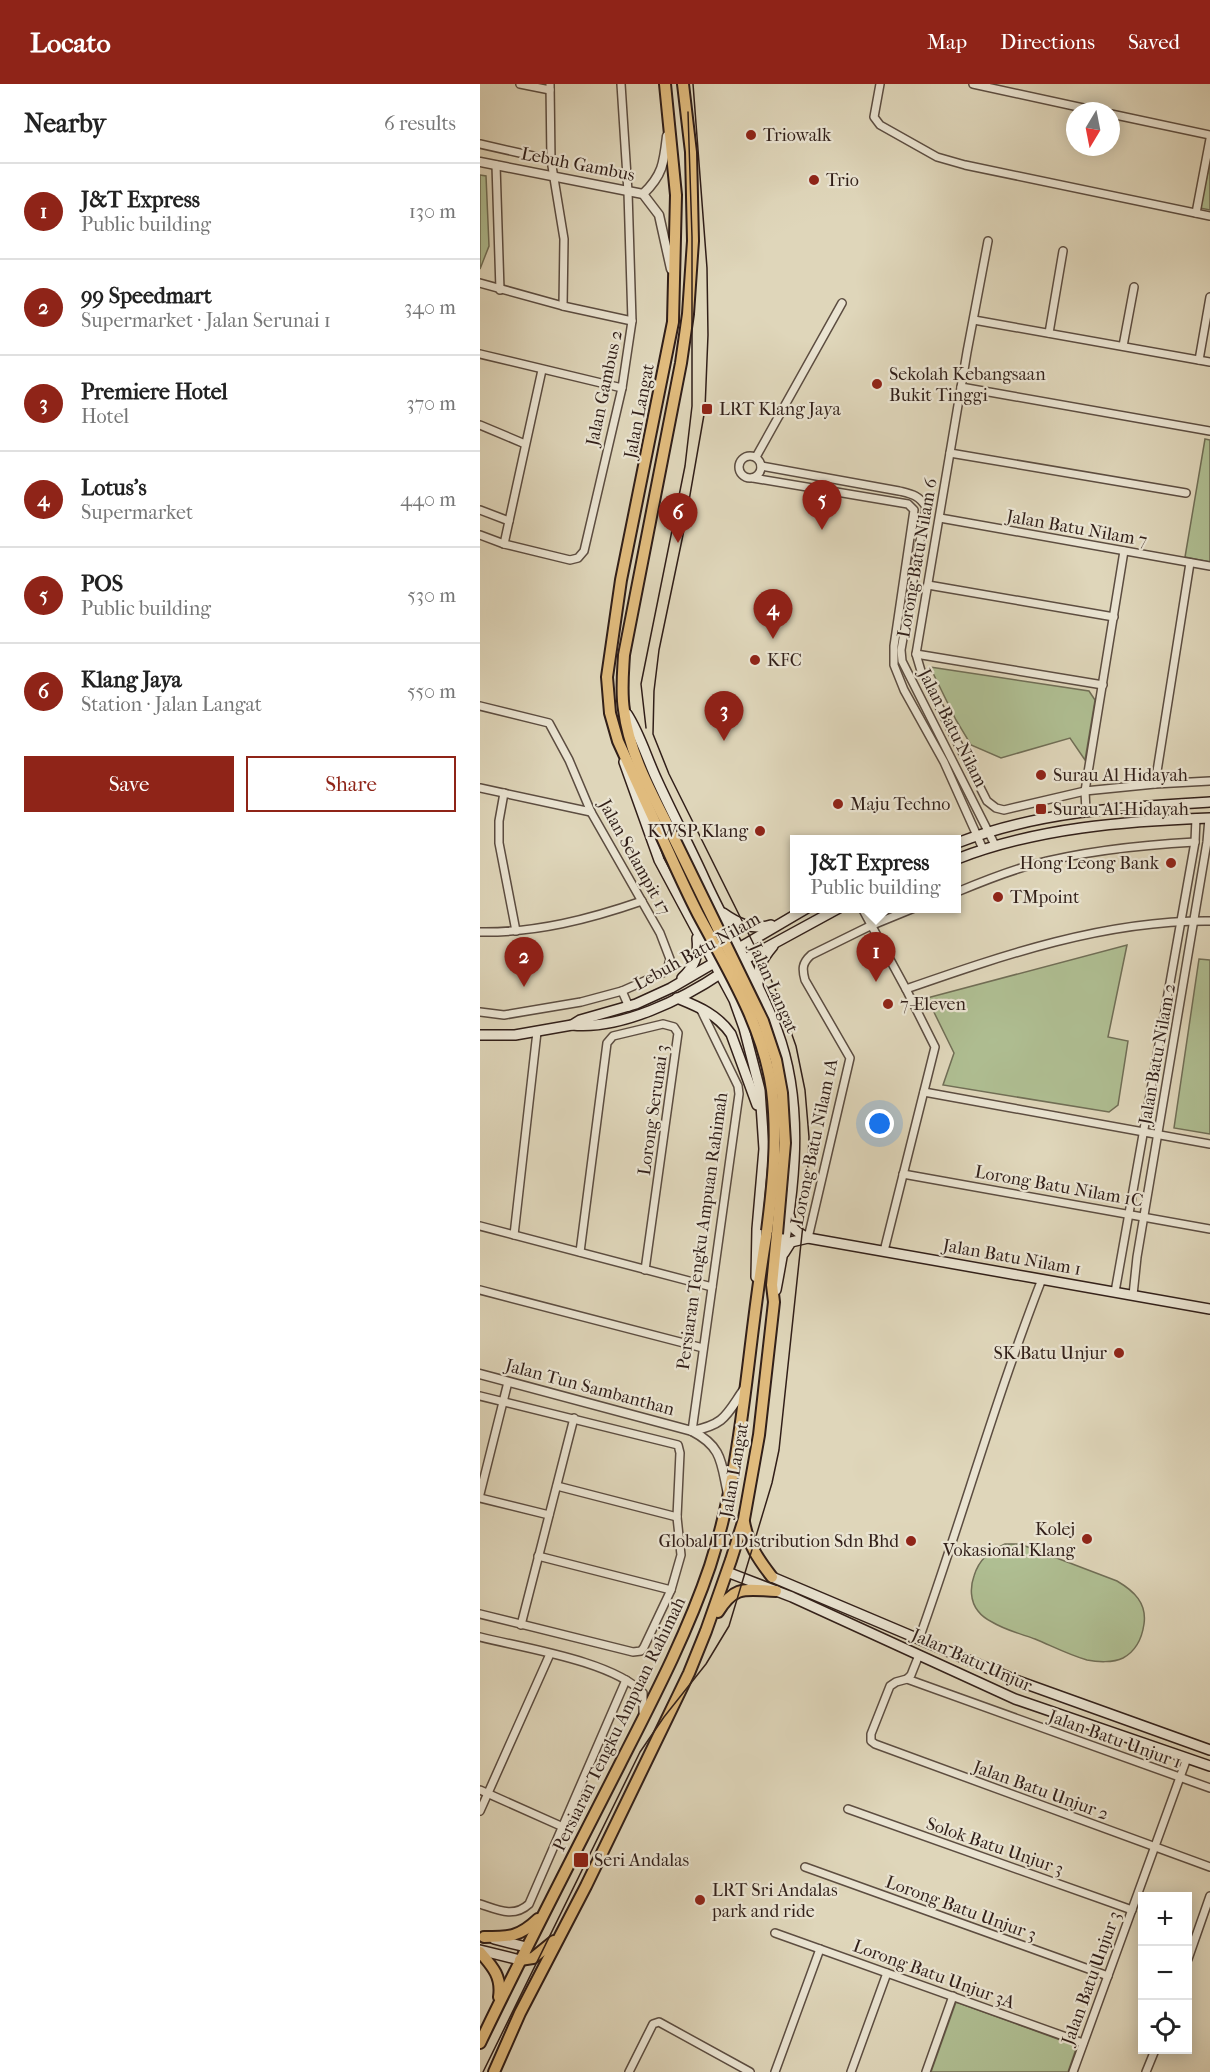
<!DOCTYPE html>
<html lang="en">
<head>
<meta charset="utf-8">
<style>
	:root { --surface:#fff; --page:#f2f2f2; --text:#222; --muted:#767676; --line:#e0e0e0; --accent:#8f2418 }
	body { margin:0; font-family:"IM FELL French Canon",serif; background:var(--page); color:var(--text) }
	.controls { position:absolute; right:18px; bottom:18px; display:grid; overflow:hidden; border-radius:0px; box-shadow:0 3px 15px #0003 }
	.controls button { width:54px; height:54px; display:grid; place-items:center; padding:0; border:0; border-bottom:2px solid var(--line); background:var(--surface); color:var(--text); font:30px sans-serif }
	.compass { position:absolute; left:586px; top:18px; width:54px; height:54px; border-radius:50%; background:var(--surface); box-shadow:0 3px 15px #0003; rotate:190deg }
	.you { position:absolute; left:400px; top:1040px; width:21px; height:21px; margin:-15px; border:4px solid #fff; border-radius:50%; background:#1a73e8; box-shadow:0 0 0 9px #1a73e833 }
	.badge { display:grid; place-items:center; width:39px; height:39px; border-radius:50%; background:var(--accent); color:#fff; font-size:20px; font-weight:700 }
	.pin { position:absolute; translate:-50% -50px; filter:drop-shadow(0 2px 3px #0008) }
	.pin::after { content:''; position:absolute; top:32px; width:21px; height:18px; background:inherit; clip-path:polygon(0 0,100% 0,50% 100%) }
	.popup { position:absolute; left:310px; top:751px; width:171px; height:78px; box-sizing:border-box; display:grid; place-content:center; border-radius:0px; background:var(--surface); filter:drop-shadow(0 2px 4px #0005); font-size:20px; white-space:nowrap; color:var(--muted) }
	.popup b { font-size:22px; color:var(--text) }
	.popup::after { content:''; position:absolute; left:50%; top:100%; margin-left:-12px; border:12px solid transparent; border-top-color:var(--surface) }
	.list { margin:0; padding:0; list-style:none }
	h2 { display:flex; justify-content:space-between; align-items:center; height:78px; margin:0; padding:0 24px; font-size:26px }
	h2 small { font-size:20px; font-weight:400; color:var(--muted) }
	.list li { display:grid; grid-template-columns:39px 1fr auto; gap:18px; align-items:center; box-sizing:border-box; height:96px; padding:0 24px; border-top:2px solid var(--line) }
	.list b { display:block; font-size:22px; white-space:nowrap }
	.list p { margin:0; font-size:20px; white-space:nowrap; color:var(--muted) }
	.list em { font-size:20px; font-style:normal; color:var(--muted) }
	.actions { display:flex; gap:12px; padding:18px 24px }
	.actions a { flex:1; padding:14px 0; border:2px solid var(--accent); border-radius:0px; text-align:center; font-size:21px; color:var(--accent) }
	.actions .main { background:var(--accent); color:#fff }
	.icon { flex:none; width:33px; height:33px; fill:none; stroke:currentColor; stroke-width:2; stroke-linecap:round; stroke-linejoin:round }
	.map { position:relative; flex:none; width:730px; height:1988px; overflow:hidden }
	header { display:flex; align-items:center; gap:36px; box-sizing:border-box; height:84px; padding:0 30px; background:var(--accent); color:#fff }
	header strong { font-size:28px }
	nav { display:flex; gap:33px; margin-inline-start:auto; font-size:21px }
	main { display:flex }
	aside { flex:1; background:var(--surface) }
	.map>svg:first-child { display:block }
	.green { fill:#afbe92; stroke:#706e56; stroke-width:1.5 }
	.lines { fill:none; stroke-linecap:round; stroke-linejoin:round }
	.minor-casing { stroke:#5c4d41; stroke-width:10 }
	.tertiary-casing { stroke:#5c4d41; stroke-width:11 }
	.secondary-casing { stroke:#311f19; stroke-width:12 }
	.trunk-casing { stroke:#311f19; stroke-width:14 }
	.minor { stroke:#eae4d2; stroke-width:7 }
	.tertiary { stroke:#eae4d2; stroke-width:8 }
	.secondary { stroke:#eae4d2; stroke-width:9 }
	.trunk { stroke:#e0bb7d; stroke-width:10 }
	.tram { stroke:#311f19; stroke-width:1.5 }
	.trunk-bridge-casing { stroke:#311f19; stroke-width:14; stroke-linecap:butt }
	.trunk-bridge { stroke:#e0bb7d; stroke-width:10 }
	.poi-dot { fill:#8f2418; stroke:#eae4d2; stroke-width:2 }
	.labels { text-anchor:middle; stroke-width:4.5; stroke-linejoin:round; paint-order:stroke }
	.poi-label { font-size:18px; fill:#311f19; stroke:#eae4d2; text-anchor:start }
	.street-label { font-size:18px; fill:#311f19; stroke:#eae4d2 }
</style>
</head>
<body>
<header>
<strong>Locato</strong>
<nav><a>Map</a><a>Directions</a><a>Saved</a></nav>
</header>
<main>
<aside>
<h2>Nearby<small>6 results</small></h2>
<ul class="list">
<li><span class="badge">1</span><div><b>J&amp;T Express</b><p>Public building</p></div><em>130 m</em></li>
<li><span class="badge">2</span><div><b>99 Speedmart</b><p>Supermarket · Jalan Serunai 1</p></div><em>340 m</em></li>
<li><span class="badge">3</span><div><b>Premiere Hotel</b><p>Hotel</p></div><em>370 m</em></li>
<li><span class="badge">4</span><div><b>Lotus's</b><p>Supermarket</p></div><em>440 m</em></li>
<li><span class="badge">5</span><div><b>POS</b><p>Public building</p></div><em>530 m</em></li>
<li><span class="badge">6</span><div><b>Klang Jaya</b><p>Station · Jalan Langat</p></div><em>550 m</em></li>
</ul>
<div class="actions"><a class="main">Save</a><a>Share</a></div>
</aside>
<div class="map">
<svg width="730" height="1988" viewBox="0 0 730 1988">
	<rect width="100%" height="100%" fill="#dfd6ba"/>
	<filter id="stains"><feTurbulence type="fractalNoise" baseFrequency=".00333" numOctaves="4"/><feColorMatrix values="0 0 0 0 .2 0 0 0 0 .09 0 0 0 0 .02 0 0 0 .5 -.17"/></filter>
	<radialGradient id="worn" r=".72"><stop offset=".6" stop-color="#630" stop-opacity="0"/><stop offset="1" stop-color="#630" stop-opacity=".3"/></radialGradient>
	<!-- green -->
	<g class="green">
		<polygon points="730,78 730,126 720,124"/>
		<polygon points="0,91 6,92 9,162 0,185"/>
		<polygon points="725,355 730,356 730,478 705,473"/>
		<polygon points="450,583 609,607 615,616 605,676 590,654 521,674 491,661 476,636"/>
		<polygon points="647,861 628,953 648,957 638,1021 629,1028 463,1001 474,969 447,914"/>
		<polygon points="719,875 730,876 730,1050 694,1044"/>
		<path d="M525,1460H540L637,1497C654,1507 667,1519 664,1540C662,1554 656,1567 643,1574C633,1579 617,1578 607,1576C589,1571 572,1562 555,1555C541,1550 525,1546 512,1538C508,1536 501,1531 498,1527C490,1517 490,1503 494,1492C499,1475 510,1467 525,1460Z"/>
		<polygon points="476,1918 597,1962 588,1988 451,1988"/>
	</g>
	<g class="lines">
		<!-- minor casing -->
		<g class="minor-casing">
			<g id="minor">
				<polyline points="40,0 70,6"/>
				<polyline points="70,0 71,76 84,155 83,222"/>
				<polyline points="400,0 394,33 400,41 457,73 485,81 730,132"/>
				<polyline points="493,0 617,27"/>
				<polyline points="631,30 730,51"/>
				<polyline points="0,60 71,76"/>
				<polyline points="16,81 20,206"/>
				<polyline points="716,129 730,55"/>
				<polyline points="508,157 487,268 436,570 441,587 507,717 516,724 524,726 605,707 675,700 730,697"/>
				<polyline points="0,199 83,222 152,237"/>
				<polyline points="494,236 730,278"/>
				<polyline points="569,249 583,167"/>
				<polyline points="643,262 654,203"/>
				<polyline points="0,270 142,304"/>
				<polyline points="719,276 730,213"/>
				<polyline points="481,303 730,347"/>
				<polyline points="0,341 45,360"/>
				<polyline points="470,369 706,409"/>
				<circle cx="270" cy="383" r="11"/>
				<polyline points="276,373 362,219"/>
				<path d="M281,382L419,407C431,410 439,411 446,423L421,566L422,577L515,761"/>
				<polyline points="273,394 428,420 434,426 414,562 414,581 424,606 464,678 503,765"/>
				<polyline points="0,426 29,437"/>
				<polyline points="460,434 730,482"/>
				<polyline points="0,451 24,460 90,476 98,474 104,467 142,304 152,237 148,108 141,0"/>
				<polyline points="24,460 62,286"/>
				<polyline points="448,501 634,533"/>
				<polyline points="436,570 623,601"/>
				<polyline points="0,622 69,639 89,676 111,728 180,849 190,875 187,887 142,907 101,918 24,931 0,928"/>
				<polyline points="675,700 710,479"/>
				<polyline points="0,704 111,728"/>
				<polyline points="24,709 19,737 19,759 36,847"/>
				<polyline points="606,727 605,707 644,467"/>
				<path d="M477,808C501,798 526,788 551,781C604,767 660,761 715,758"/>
				<polyline points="382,824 426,905 455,963 404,1167"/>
				<path d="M0,848C56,849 110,835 162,817"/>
				<path d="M426,905C524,871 625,836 730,837"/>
				<polyline points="142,907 149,923"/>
				<polyline points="444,1008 730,1060"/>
				<polyline points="423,1090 730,1145"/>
				<polyline points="0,1142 232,1203"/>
				<polyline points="34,1151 57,948"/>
				<path d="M328,1154L370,974L325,896C322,885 322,879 331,871L390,842L434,824"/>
				<polyline points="100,1168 127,959 133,952 183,940 194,943 198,949 165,1186"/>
				<polyline points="0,1206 223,1264"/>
				<polyline points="635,1208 715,758 716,734"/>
				<polyline points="653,1211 657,1173 727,758 729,734"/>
				<polyline points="0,1312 198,1361 200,1369 197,1433 201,1471 191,1506 164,1563 161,1567 153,1568 0,1530"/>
				<polyline points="212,1347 259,1010 258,1002 220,924"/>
				<polyline points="77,1402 197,1433"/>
				<polyline points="0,1410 28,1298"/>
				<polyline points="0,1414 69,1431"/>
				<polyline points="58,1472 191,1506"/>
				<polyline points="41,1541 94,1334"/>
				<path d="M0,1553C44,1564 132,1577 163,1609V1628"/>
				<path d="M439,1555C482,1435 516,1313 562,1195"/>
				<polyline points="427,1595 431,1591 439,1571"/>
				<polyline points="730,1704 427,1595 416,1598 410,1602 391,1650 391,1657 395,1660 730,1783"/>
				<polyline points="0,1706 83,1743"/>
				<polyline points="368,1725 652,1826"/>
				<polyline points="0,1727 70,1570"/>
				<polyline points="325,1783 628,1892"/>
				<path d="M0,1820C18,1826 34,1834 49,1820L146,1596"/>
				<polyline points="295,1849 603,1959"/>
				<polyline points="708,1875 730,1812"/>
				<polyline points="149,1988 173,1940 179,1938 270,1988"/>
				<polyline points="295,1988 340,1865"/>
				<polyline points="371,1988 407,1889"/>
				<polyline points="446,1988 473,1912"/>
				<polyline points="593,1988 707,1674"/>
				<polyline points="666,1988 675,1966"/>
			</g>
		</g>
		<!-- tertiary casing -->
		<g class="tertiary-casing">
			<g id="tertiary">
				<polyline points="0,78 163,110 179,131 191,185"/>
				<path d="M163,110C183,91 184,78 187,52"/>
				<path d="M0,1290L212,1347C243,1363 241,1379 248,1410"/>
				<path d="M212,1347C246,1340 246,1331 265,1304"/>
			</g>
		</g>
		<!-- secondary casing -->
		<g class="secondary-casing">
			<g id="secondary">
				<path d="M147,630C160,650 167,675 177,696C192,729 209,761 224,794C247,845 277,893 297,946C328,1029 312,1121 296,1206"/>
				<polyline points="144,678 179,776 254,916 264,944 280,1006 284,1065 277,1145 276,1193"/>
				<path d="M477,759C559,727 643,723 730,718"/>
				<path d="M477,775C556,744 645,737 730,734"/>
				<path d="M243,829C257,839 273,847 291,841"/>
				<polyline points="254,867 327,824"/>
				<polyline points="260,878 359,824"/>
				<path d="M202,894C215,882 219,871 217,854"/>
				<path d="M278,901C277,884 282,875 293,862"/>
				<path d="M197,914C219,923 237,930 251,950L277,1021"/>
				<path d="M92,941C141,946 203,915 243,888"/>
				<polyline points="0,951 35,951 92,941 100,936 156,920 191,904 239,876"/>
				<path d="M310,1133C311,1146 317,1148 328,1154L730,1225"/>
				<polyline points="304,1169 311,1158 328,1154"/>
				<polyline points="247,1488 312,1513 535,1615 730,1682"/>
				<polyline points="292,1493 538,1597 730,1666"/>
				<polyline points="14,1855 46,1863"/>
				<polyline points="0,1866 40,1876"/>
			</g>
		</g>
		<!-- trunk casing -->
		<g class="trunk-casing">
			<g id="trunk">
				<path d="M188,742C170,706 149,668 144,626C141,608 143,589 144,571L201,279L208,230L213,157L211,68L203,0"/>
				<polyline points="179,747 138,657 130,629 127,593 141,496 193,238 196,111 185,0"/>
				<path d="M264,1438C268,1460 278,1475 292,1493"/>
				<path d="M238,1528C255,1500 267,1506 296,1507"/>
				<path d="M4,1853C30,1853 39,1853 58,1835"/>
				<path d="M0,1868C13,1883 22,1893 19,1913"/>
				<polyline points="40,1876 53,1874 74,1857"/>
				<path d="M0,1959C45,1865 93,1773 140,1680C173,1615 207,1550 230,1482C265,1374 267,1258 287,1147"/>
				<polyline points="14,1988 40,1929 106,1802 209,1589 226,1547 251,1476 264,1435 279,1351 294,1218 292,1201 297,1150"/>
			</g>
		</g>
		<!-- minor -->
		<use href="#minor" class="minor"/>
		<!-- tertiary -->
		<use href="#tertiary" class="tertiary"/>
		<!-- secondary -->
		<use href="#secondary" class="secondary"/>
		<!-- trunk -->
		<use href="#trunk" class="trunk"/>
		<!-- tram -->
		<g class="tram">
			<polyline points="166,644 161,600 205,382 212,322 212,153 208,28"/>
			<polyline points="3,1988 160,1668 184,1633 226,1580 249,1542 292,1399 299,1366 327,1103 329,1053 325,1006 316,962 299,914 290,893 189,690 173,650 174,607 179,566 203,451 225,325 228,251 227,184 213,0"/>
		</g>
		<!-- trunk-bridge casing -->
		<g class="trunk-bridge-casing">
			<g id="trunk-bridge">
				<polyline points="188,742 283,937 296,976 302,1009 305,1059 297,1150"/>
				<path d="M179,747C192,775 204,803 218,830C248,886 283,942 292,1006C298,1054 293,1100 287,1147"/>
			</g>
		</g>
		<!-- trunk-bridge -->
		<use href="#trunk-bridge" class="trunk-bridge"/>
	</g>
	<!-- markers -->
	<g class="poi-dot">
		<circle cx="271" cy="51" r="6"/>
		<circle cx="334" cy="96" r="6"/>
		<circle cx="397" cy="300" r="6"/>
		<rect x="221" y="319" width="12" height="12" rx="3"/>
		<circle cx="275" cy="576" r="6"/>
		<circle cx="561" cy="691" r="6"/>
		<circle cx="358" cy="720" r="6"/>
		<rect x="555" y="719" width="12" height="12" rx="3"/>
		<circle cx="280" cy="747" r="6"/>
		<circle cx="691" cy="779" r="6"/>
		<circle cx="518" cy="813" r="6"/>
		<circle cx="408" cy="920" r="6"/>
		<circle cx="639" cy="1269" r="6"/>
		<circle cx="607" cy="1455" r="6"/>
		<circle cx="431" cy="1457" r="6"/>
		<rect x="93" y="1768" width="16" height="16" rx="3"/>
		<circle cx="220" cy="1816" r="6"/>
	</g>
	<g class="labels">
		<!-- poi labels -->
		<g class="poi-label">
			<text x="283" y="57">Triowalk</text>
			<text x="346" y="102">Trio</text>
			<text x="409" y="296">Sekolah Kebangsaan<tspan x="409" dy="21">Bukit Tinggi</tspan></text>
			<text x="239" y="331">LRT Klang Jaya</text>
			<text x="287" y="582">KFC</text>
			<text x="573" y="697">Surau Al Hidayah</text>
			<text x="370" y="726">Maju Techno</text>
			<text x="573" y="731">Surau Al-Hidayah</text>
			<text x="268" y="753" text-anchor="end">KWSP Klang</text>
			<text x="679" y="785" text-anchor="end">Hong Leong Bank</text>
			<text x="530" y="819">TMpoint</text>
			<text x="420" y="926">7-Eleven</text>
			<text x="627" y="1275" text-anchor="end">SK Batu Unjur</text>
			<text x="595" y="1451" text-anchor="end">Kolej<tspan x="595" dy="21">Vokasional Klang</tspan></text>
			<text x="419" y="1463" text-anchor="end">Global IT Distribution Sdn Bhd</text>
			<text x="114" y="1782">Seri Andalas</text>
			<text x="232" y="1812">LRT Sri Andalas<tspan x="232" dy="21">park and ride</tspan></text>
		</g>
		<!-- street labels -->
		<g class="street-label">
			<text transform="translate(98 80) rotate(11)" y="6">Lebuh Gambus</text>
			<text transform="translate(124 304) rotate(-78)" y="6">Jalan Gambus 2</text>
			<text transform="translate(159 327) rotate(-79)" y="6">Jalan Langat</text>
			<text transform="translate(597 444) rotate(10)" y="6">Jalan Batu Nilam 7</text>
			<text transform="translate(437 474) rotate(-80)" y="6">Lorong Batu Nilam 6</text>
			<text transform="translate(473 644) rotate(63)" y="6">Jalan Batu Nilam</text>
			<text transform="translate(155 773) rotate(61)" y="6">Jalan Selampit 17</text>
			<text transform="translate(217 867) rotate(-29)" y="6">Lebuh Batu Nilam</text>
			<text transform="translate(294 904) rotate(66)" y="6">Jalan Langat</text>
			<text transform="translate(677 970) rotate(-80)" y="6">Jalan Batu Nilam 2</text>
			<text transform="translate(173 1026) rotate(-82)" y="6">Lorong Serunai 3</text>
			<text transform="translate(334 1058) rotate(-78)" y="6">Lorong Batu Nilam 1A</text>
			<text transform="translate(579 1102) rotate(10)" y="6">Lorong Batu Nilam 1C</text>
			<text transform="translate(222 1147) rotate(-82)" y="6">Persiaran Tengku Ampuan Rahimah</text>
			<text transform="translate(532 1173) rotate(10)" y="6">Jalan Batu Nilam 1</text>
			<text transform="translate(110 1303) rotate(15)" y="6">Jalan Tun Sambanthan</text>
			<text transform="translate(254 1386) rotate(-80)" y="6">Jalan Langat</text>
			<text transform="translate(492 1576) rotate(24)" y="6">Jalan Batu Unjur</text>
			<text transform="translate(139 1640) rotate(-64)" y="6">Persiaran Tengku Ampuan Rahimah</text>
			<text transform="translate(635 1655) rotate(20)" y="6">Jalan Batu Unjur 1</text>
			<text transform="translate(561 1706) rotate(20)" y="6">Jalan Batu Unjur 2</text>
			<text transform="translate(515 1762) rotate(19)" y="6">Solok Batu Unjur 3</text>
			<text transform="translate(481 1824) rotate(20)" y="6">Lorong Batu Unjur 3</text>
			<text transform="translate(454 1890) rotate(20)" y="6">Lorong Batu Unjur 3A</text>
			<text transform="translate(611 1894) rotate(-70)" y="6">Jalan Batu Unjur 3</text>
		</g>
	</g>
	<rect width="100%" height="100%" filter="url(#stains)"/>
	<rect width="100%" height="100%" fill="url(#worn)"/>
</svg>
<div class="controls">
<button>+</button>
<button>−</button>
<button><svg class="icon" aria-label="locate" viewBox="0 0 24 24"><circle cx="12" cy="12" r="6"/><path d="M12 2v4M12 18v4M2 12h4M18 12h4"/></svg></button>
</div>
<svg class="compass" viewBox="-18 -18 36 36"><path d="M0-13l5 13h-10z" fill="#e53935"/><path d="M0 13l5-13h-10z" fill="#767676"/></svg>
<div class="you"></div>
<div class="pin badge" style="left:396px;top:898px">1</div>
<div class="popup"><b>J&amp;T Express</b>Public building</div>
<div class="pin badge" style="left:44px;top:903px">2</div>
<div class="pin badge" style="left:244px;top:657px">3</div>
<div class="pin badge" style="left:293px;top:555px">4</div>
<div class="pin badge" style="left:342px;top:446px">5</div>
<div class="pin badge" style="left:198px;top:459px">6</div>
</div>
</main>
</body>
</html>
